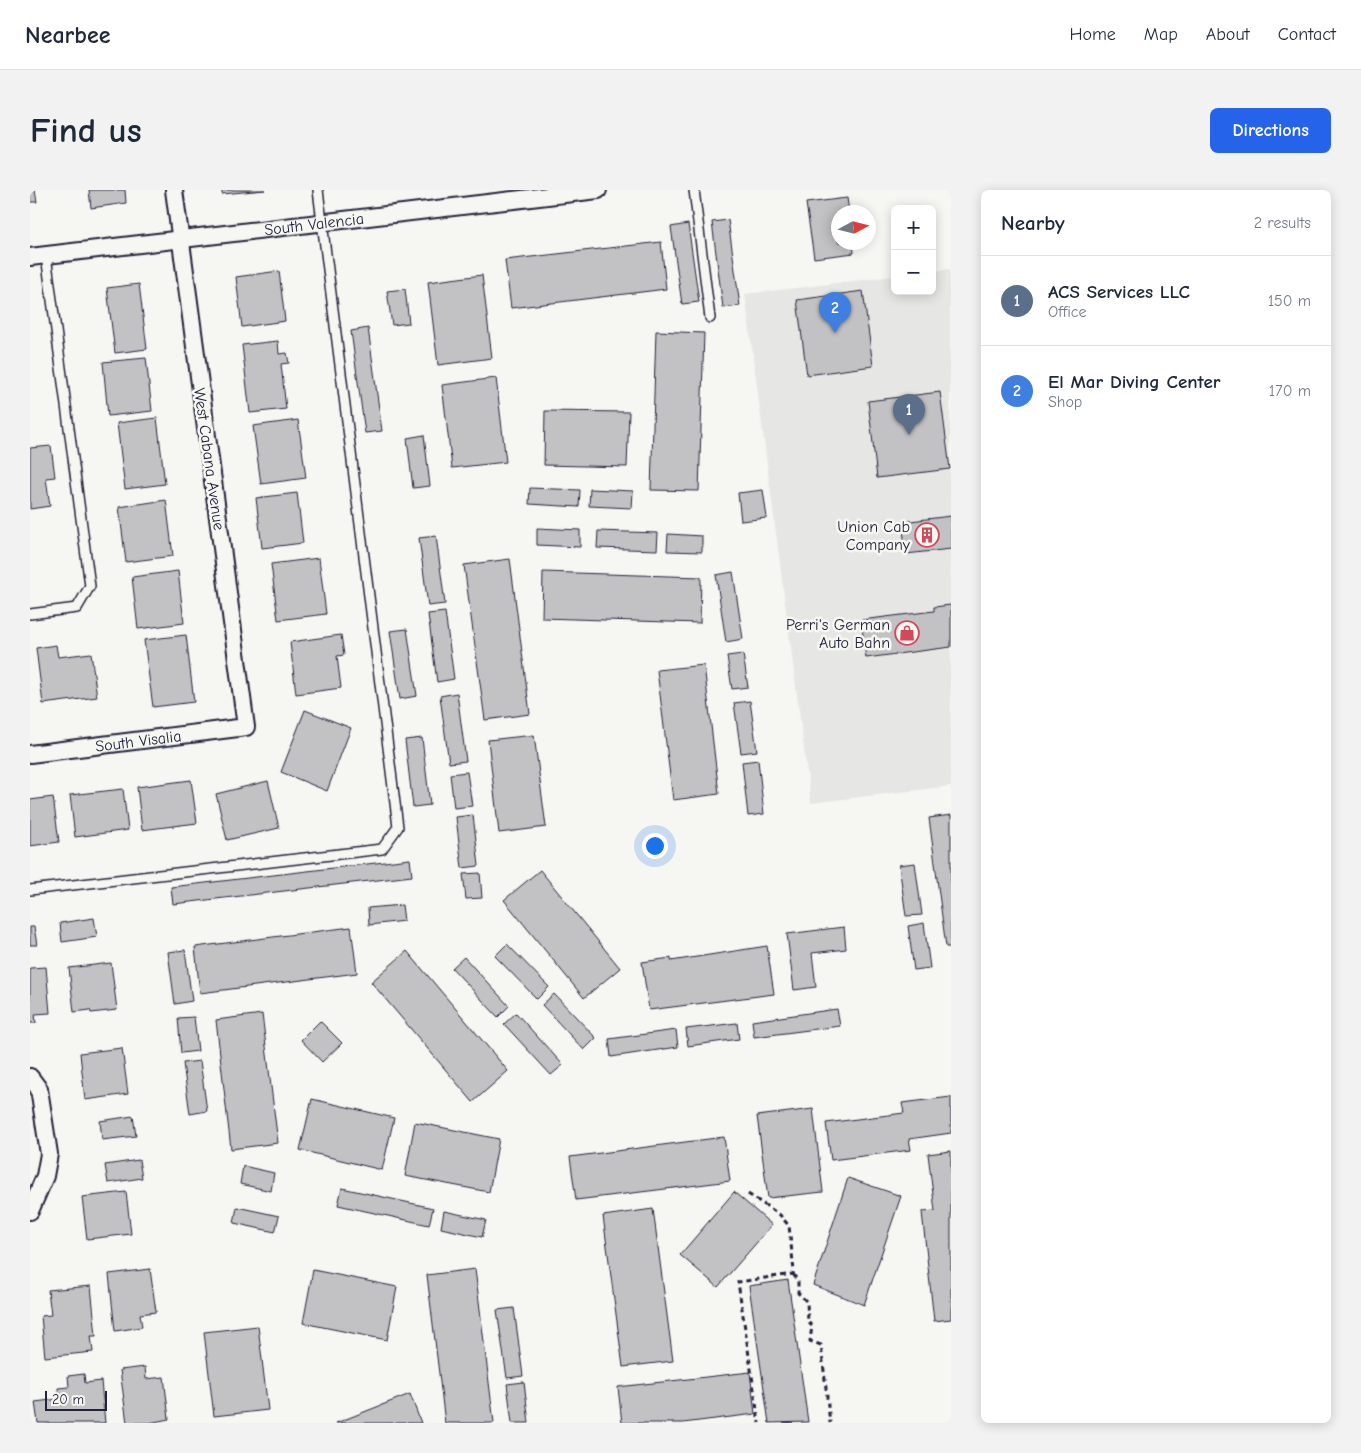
<!DOCTYPE html>
<html lang="en">
<head>
<meta charset="utf-8">
<style>
	:root { --surface:#fff; --page:#f2f2f3; --text:#1f2937; --muted:#747a83; --line:#e0e1e3; --accent:#2563eb }
	body { margin:0; font-family:"Comic Neue",sans-serif; background:var(--page); color:var(--text) }
	.controls { position:absolute; right:15px; top:15px; display:grid; overflow:hidden; border-radius:8px; box-shadow:0 2px 12px #0003 }
	.controls button { width:45px; height:45px; display:grid; place-items:center; padding:0; border:0; border-bottom:1px solid var(--line); background:var(--surface); color:var(--text); font:25px sans-serif }
	.compass { position:absolute; left:801px; top:15px; width:45px; height:45px; border-radius:50%; background:var(--surface); box-shadow:0 2px 12px #0003; rotate:83deg }
	.scale { position:absolute; left:15px; bottom:12px; width:62px; box-sizing:border-box; padding-left:5px; border:2px solid #22223b; border-top:0; font-size:14px; line-height:18px; white-space:nowrap; color:#22223b; -webkit-text-stroke:4px #f6f6f2; paint-order:stroke }
	.you { position:absolute; left:624px; top:655px; width:18px; height:18px; margin:-12px; border:4px solid #fff; border-radius:50%; background:#1a73e8; box-shadow:0 0 0 8px #1a73e833 }
	.badge { display:grid; place-items:center; width:32px; height:32px; border-radius:50%; background:var(--accent); color:#fff; font-size:16px; font-weight:700 }
	.pin { position:absolute; translate:-50% -41px; filter:drop-shadow(0 1px 2px #0008) }
	.pin::after { content:''; position:absolute; top:26px; width:18px; height:15px; background:inherit; clip-path:polygon(0 0,100% 0,50% 100%) }
	.list { margin:0; padding:0; list-style:none }
	h2 { display:flex; justify-content:space-between; align-items:center; height:65px; margin:0; padding:0 20px; font-size:21px }
	h2 small { font-size:16px; font-weight:400; color:var(--muted) }
	.list li { display:grid; grid-template-columns:32px 1fr auto; gap:15px; align-items:center; box-sizing:border-box; height:90px; padding:0 20px; border-top:1px solid var(--line) }
	.list b { display:block; font-size:19px; white-space:nowrap }
	.list p { margin:0; font-size:16px; white-space:nowrap; color:var(--muted) }
	.list em { font-size:16px; font-style:normal; color:var(--muted) }
	.map { position:relative; flex:none; width:921px; height:1233px; overflow:hidden; border-radius:8px }
	header { display:flex; align-items:center; gap:30px; box-sizing:border-box; height:70px; padding:0 25px; background:var(--surface); border-bottom:1px solid var(--line) }
	header strong { font-size:24px }
	nav { display:flex; gap:28px; margin-inline-start:auto; font-size:18px }
	.intro { display:flex; align-items:center; justify-content:space-between; box-sizing:border-box; height:120px; padding:0 30px }
	h1 { margin:0; font-size:35px }
	.button { padding:12px 22px; border-radius:8px; background:var(--accent); color:#fff; font-size:18px; font-weight:700 }
	main { display:flex; gap:30px; padding:0 30px }
	aside { flex:1; background:var(--surface); border-radius:8px; box-shadow:0 2px 12px #0003 }
	.map>svg:first-child { display:block }
	.built { fill:#e6e6e4 }
	.building { fill:#c2c2c4; stroke:#22223b }
	.lines { fill:none; stroke-linecap:round; stroke-linejoin:round }
	.service-casing { stroke:#22223b; stroke-width:12 }
	.minor-casing { stroke:#22223b; stroke-width:20 }
	.path { stroke:#22223b; stroke-width:3; stroke-dasharray:5 4; stroke-linecap:butt }
	.service { stroke:#f6f6f2; stroke-width:9 }
	.minor { stroke:#f6f6f2; stroke-width:16 }
	.labels { text-anchor:middle; stroke-width:5; stroke-linejoin:round; paint-order:stroke }
	.street-label { font-size:16px; fill:#22223b; stroke:#f6f6f2 }
	.poi-label { font-size:16px; fill:#22223b; stroke:#f6f6f2; text-anchor:end }
</style>
</head>
<body>
<header>
<strong>Nearbee</strong>
<nav><a>Home</a><a>Map</a><a>About</a><a>Contact</a></nav>
</header>
<div class="intro"><h1>Find us</h1><a class="button">Directions</a></div>
<main>
<div class="map">
<svg width="921" height="1233" viewBox="0 0 921 1233">
	<rect width="100%" height="100%" fill="#f6f6f2"/>
	<filter id="ink" filterUnits="userSpaceOnUse"><feTurbulence type="fractalNoise" baseFrequency=".02" numOctaves="2"/><feDisplacementMap in="SourceGraphic" scale="10" xChannelSelector="R" yChannelSelector="G"/><feConvolveMatrix kernelMatrix="1 2 1 2 8 2 1 2 1" color-interpolation-filters="sRGB"/></filter>
	<g filter="url(#ink)">
		<!-- built -->
		<polygon class="built" points="920,79 921,596 781,613 715,104 865,86 865,101 902,101 902,81"/>
		<!-- building -->
		<g class="building">
			<polygon points="0,0 5,0 7,12 0,12"/>
			<polygon points="59,0 95,0 96,13 61,18"/>
			<polygon points="192,0 235,0 192,4"/>
			<polygon points="817,8 819,22 808,22 808,52 823,52 824,63 784,68 776,13"/>
			<polygon points="698,30 710,116 693,118 682,32"/>
			<polygon points="658,34 669,112 652,114 641,37"/>
			<polygon points="631,52 636,99 481,118 475,70"/>
			<polygon points="249,81 255,131 212,137 206,87"/>
			<polygon points="452,85 462,168 408,175 398,92"/>
			<polygon points="109,94 117,159 85,163 77,98"/>
			<polygon points="375,99 379,133 362,135 357,101"/>
			<polygon points="833,101 843,176 777,185 767,110"/>
			<polygon points="338,138 352,241 335,243 321,141"/>
			<polygon points="626,141 674,143 669,301 621,300"/>
			<polygon points="248,151 249,164 257,163 259,173 251,174 256,219 220,223 212,155"/>
			<polygon points="116,168 122,221 78,226 73,172"/>
			<polygon points="466,188 476,272 422,278 412,195"/>
			<polygon points="910,202 920,279 847,288 838,211"/>
			<polygon points="515,221 599,222 597,277 514,275"/>
			<polygon points="127,228 135,294 95,299 87,233"/>
			<polygon points="268,230 276,288 231,294 223,236"/>
			<polygon points="394,245 400,296 383,298 377,248"/>
			<polygon points="21,256 25,287 16,288 20,316 0,319 0,258"/>
			<polygon points="500,298 550,300 549,317 499,314"/>
			<polygon points="560,299 603,301 602,318 559,316"/>
			<polygon points="733,300 737,328 711,331 708,303"/>
			<polygon points="267,303 273,353 232,358 226,308"/>
			<polygon points="136,310 143,366 96,372 89,317"/>
			<polygon points="921,326 921,359 876,364 872,332"/>
			<polygon points="507,338 550,340 550,357 507,355"/>
			<polygon points="568,341 628,343 627,360 567,358"/>
			<polygon points="638,344 672,346 672,362 637,361"/>
			<polygon points="406,346 415,414 398,416 389,348"/>
			<polygon points="289,368 296,424 248,430 241,374"/>
			<polygon points="480,369 500,524 455,530 434,375"/>
			<polygon points="148,381 154,433 108,439 102,387"/>
			<polygon points="513,382 671,387 670,433 512,428"/>
			<polygon points="703,382 713,449 696,452 686,385"/>
			<polygon points="921,415 921,457 836,468 831,430 904,421 904,417"/>
			<polygon points="415,422 424,489 407,492 398,424"/>
			<polygon points="377,439 387,506 370,509 360,441"/>
			<polygon points="156,445 164,512 123,517 114,450"/>
			<polygon points="311,445 314,465 307,466 311,498 266,504 260,452"/>
			<polygon points="26,455 28,467 61,463 67,507 13,514 6,458"/>
			<polygon points="713,464 718,497 702,499 697,466"/>
			<polygon points="674,475 689,604 643,610 627,480"/>
			<polygon points="427,503 436,571 419,573 410,506"/>
			<polygon points="720,511 727,561 711,563 704,513"/>
			<polygon points="275,520 321,538 297,601 251,582"/>
			<polygon points="504,545 516,637 469,643 458,550"/>
			<polygon points="392,548 400,615 383,617 375,550"/>
			<polygon points="728,570 734,624 718,626 712,572"/>
			<polygon points="437,582 442,616 424,618 420,584"/>
			<polygon points="161,590 167,633 112,640 107,597"/>
			<polygon points="238,591 249,638 197,650 186,604"/>
			<polygon points="93,599 98,640 45,647 40,605"/>
			<polygon points="23,607 29,652 0,656 0,610"/>
			<polygon points="443,625 449,676 432,678 426,627"/>
			<polygon points="921,625 921,757 916,757 899,628"/>
			<polygon points="380,669 382,686 143,714 141,697"/>
			<polygon points="885,673 892,725 876,726 869,675"/>
			<polygon points="510,680 590,778 554,808 474,710"/>
			<polygon points="450,683 452,708 436,709 433,684"/>
			<polygon points="372,715 374,731 339,735 338,718"/>
			<polygon points="64,728 67,747 32,752 30,733"/>
			<polygon points="894,733 900,778 884,780 878,736"/>
			<polygon points="0,737 4,737 7,755 0,755"/>
			<polygon points="321,737 327,783 170,803 165,757"/>
			<polygon points="814,737 816,759 782,763 786,797 764,800 757,744"/>
			<polygon points="477,754 519,797 507,809 465,766"/>
			<polygon points="737,756 744,804 619,820 612,772 641,768 641,771"/>
			<polygon points="155,760 162,811 145,814 138,762"/>
			<polygon points="377,761 478,881 443,912 341,792"/>
			<polygon points="434,767 479,816 468,827 422,778"/>
			<polygon points="81,773 87,820 61,823 60,820 44,822 39,778"/>
			<polygon points="16,777 20,823 5,824 6,833 0,833 0,778"/>
			<polygon points="524,804 566,848 554,860 512,815"/>
			<polygon points="807,819 810,836 724,847 722,831"/>
			<polygon points="486,823 533,875 521,885 474,834"/>
			<polygon points="232,824 248,953 201,959 186,830"/>
			<polygon points="164,827 168,861 151,863 148,828"/>
			<polygon points="290,831 312,853 292,872 271,850"/>
			<polygon points="707,833 709,849 658,856 656,839"/>
			<polygon points="646,840 648,857 581,867 579,849"/>
			<polygon points="92,858 98,904 55,910 50,863"/>
			<polygon points="170,871 177,921 160,924 153,873"/>
			<polygon points="921,907 921,943 879,949 881,960 801,970 796,933 874,923 872,913"/>
			<polygon points="282,909 364,928 352,980 270,960"/>
			<polygon points="783,919 793,1002 738,1008 727,926"/>
			<polygon points="103,926 106,946 72,950 70,931"/>
			<polygon points="385,932 469,949 459,1002 375,986"/>
			<polygon points="694,947 700,991 546,1010 540,967"/>
			<polygon points="921,961 921,1129 904,1131 892,1022 905,1021 898,964"/>
			<polygon points="109,970 112,988 78,993 75,975"/>
			<polygon points="213,976 244,983 241,1001 210,994"/>
			<polygon points="818,988 871,1006 834,1115 783,1095"/>
			<polygon points="312,998 403,1018 399,1035 308,1015"/>
			<polygon points="96,1002 101,1044 57,1049 52,1007"/>
			<polygon points="704,1002 742,1035 688,1097 650,1065"/>
			<polygon points="207,1017 249,1026 245,1042 204,1033"/>
			<polygon points="623,1019 643,1171 593,1177 573,1026"/>
			<polygon points="414,1021 456,1030 452,1047 411,1038"/>
			<polygon points="120,1079 126,1122 110,1124 112,1137 85,1141 79,1084"/>
			<polygon points="445,1079 464,1233 415,1233 397,1085"/>
			<polygon points="283,1080 367,1097 357,1150 273,1133"/>
			<polygon points="758,1090 778,1232 739,1233 719,1096"/>
			<polygon points="61,1096 66,1146 61,1146 63,1162 15,1167 11,1126 21,1125 18,1100"/>
			<polygon points="484,1118 493,1186 477,1188 467,1120"/>
			<polygon points="228,1136 238,1220 184,1226 174,1142"/>
			<polygon points="115,1177 116,1189 134,1187 139,1229 119,1233 97,1233 90,1180"/>
			<polygon points="720,1182 725,1224 653,1233 592,1233 588,1197"/>
			<polygon points="54,1184 55,1193 71,1191 75,1233 8,1233 5,1212 29,1209 28,1198 39,1197 38,1186"/>
			<polygon points="494,1192 499,1233 482,1233 477,1194"/>
			<polygon points="380,1204 391,1233 306,1233"/>
		</g>
		<g class="lines">
			<!-- service casing -->
			<g class="service-casing">
				<g id="service">
					<polyline points="664,0 680,128"/>
					<polyline points="0,424 47,418 60,396 16,65"/>
					<polyline points="0,700 352,659 368,637 288,0"/>
				</g>
			</g>
			<!-- minor casing -->
			<g class="minor-casing">
				<g id="minor">
					<path id="s1" d="M0,67L568,0"/>
					<path id="s2" d="M0,564L216,537L144,0"/>
					<polyline points="0,887 9,899 19,964 15,986 0,1021"/>
				</g>
			</g>
			<!-- path -->
			<g class="path">
				<polyline points="718,1004 750,1025 759,1036 764,1081 763,1084 708,1092 729,1233"/>
				<polyline points="763,1084 768,1091 768,1103 777,1112 778,1132 782,1136 780,1151 791,1155 800,1233"/>
			</g>
			<!-- service -->
			<use href="#service" class="service"/>
			<!-- minor -->
			<use href="#minor" class="minor"/>
		</g>
	</g>
	<!-- icons -->
	<defs>
		<g id="building-ring" transform="scale(1.25)"><circle r="9.5" fill="#f6f6f2" stroke="#d1495b" stroke-width="1.5"/><path d="M-4-6H4V6H1V3H-1V6H-4ZM-2.5-4.3h1.7v1.8h-1.7ZM.8-4.3h1.7v1.8H.8ZM-2.5-1h1.7V.8h-1.7ZM.8-1h1.7V.8H.8Z" fill="#d1495b"/></g>
		<g id="shop-ring" transform="scale(1.25)"><circle r="9.5" fill="#f6f6f2" stroke="#d1495b" stroke-width="1.5"/><path d="M-5-2.5h2.3a2.7 3.5 0 0 1 5.4 0H5L5.5 6h-11ZM-1.5-2.5h3a1.5 2.3 0 0 0-3 0Z" fill="#d1495b"/></g>
	</defs>
	<g fill-rule="evenodd">
		<use href="#building-ring" x="897" y="345"/>
		<use href="#shop-ring" x="877" y="443"/>
	</g>
	<g class="labels">
		<!-- street labels -->
		<g class="street-label">
			<text dy="6" stroke="none"><textPath href="#s1" startOffset="286">South Valencia</textPath></text>
			<text transform="translate(180 269) rotate(82)" y="6">West Cabana Avenue</text>
			<text dy="6" stroke="none"><textPath href="#s2" startOffset="109">South Visalia</textPath></text>
		</g>
		<!-- poi labels -->
		<g class="poi-label">
			<text x="880" y="342">Union Cab<tspan x="880" dy="18">Company</tspan></text>
			<text x="860" y="440">Perri's German<tspan x="860" dy="18">Auto Bahn</tspan></text>
		</g>
	</g>
</svg>
<div class="controls">
<button>+</button>
<button>−</button>
</div>
<svg class="compass" viewBox="-18 -18 36 36"><path d="M0-13l5 13h-10z" fill="#e53935"/><path d="M0 13l5-13h-10z" fill="#747a83"/></svg>
<div class="scale">20 m</div>
<div class="you"></div>
<div class="pin badge" style="left:879px;top:245px;background:#5c6f8a">1</div>
<div class="pin badge" style="left:805px;top:143px;background:#3f7fe0">2</div>
</div>
<aside>
<h2>Nearby<small>2 results</small></h2>
<ul class="list">
<li><span class="badge" style="background:#5c6f8a">1</span><div><b>ACS Services LLC</b><p>Office</p></div><em>150 m</em></li>
<li><span class="badge" style="background:#3f7fe0">2</span><div><b>El Mar Diving Center</b><p>Shop</p></div><em>170 m</em></li>
</ul>
</aside>
</main>
</body>
</html>
